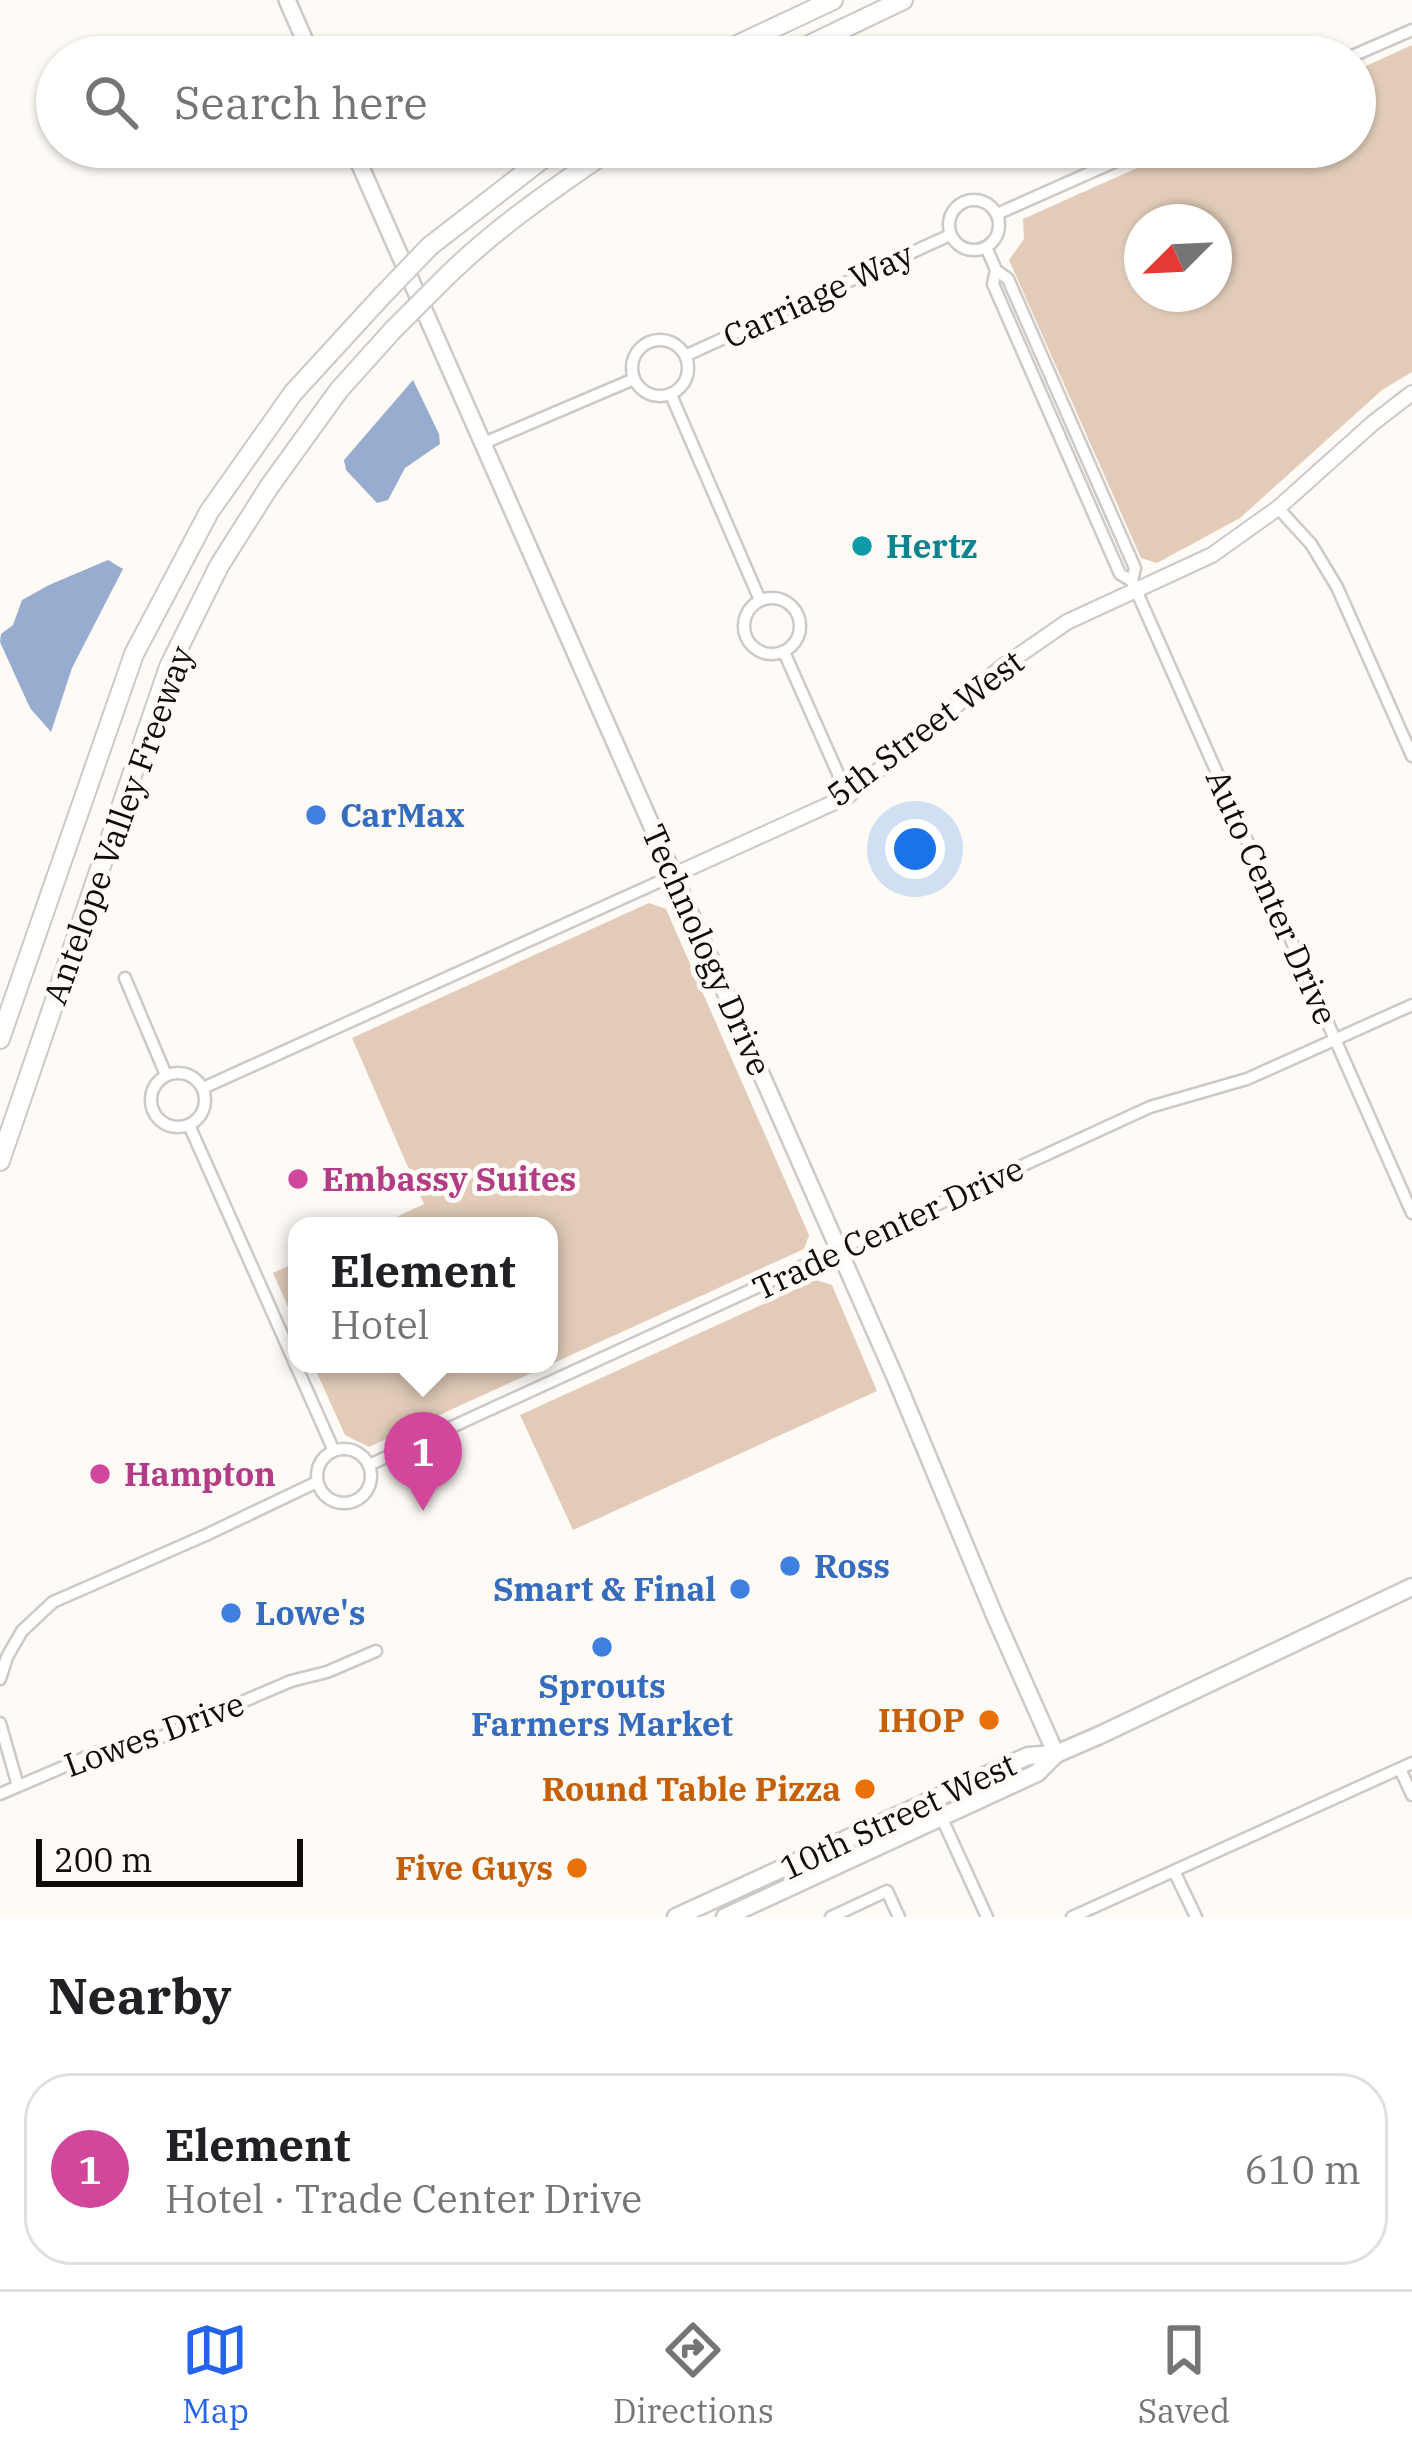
<!DOCTYPE html>
<html lang="en">
<head>
<meta charset="utf-8">
<style>
	:root { --surface:#fff; --page:#f6f6f6; --text:#202124; --muted:#757577; --line:#e0e0e0; --accent:#2563eb }
	body { margin:0; font-family:"IBM Plex Serif",serif; background:var(--page); color:var(--text) }
	.compass { position:absolute; left:1124px; top:204px; width:108px; height:108px; border-radius:50%; background:var(--surface); box-shadow:0 3px 9px #0004; rotate:246deg }
	.scale { position:absolute; left:36px; bottom:30px; width:267px; box-sizing:border-box; padding-left:12px; border:6px solid #0d0c0b; border-top:0; font-size:33px; line-height:42px; white-space:nowrap; color:#0d0c0b; -webkit-text-stroke:9px #fefaf6; paint-order:stroke }
	.you { position:absolute; left:915px; top:849px; width:42px; height:42px; margin:-30px; border:9px solid #fff; border-radius:50%; background:#1a73e8; box-shadow:0 0 0 18px #1a73e833 }
	.badge { display:grid; place-items:center; width:78px; height:78px; border-radius:50%; background:var(--accent); color:#fff; font-size:39px; font-weight:700 }
	.pin { position:absolute; translate:-50% -99px; filter:drop-shadow(0 3px 6px #0008) }
	.pin::after { content:''; position:absolute; top:63px; width:42px; height:36px; background:inherit; clip-path:polygon(0 0,100% 0,50% 100%) }
	.popup { position:absolute; left:288px; top:1217px; width:270px; height:156px; box-sizing:border-box; display:grid; place-content:center; border-radius:24px; background:var(--surface); filter:drop-shadow(0 3px 9px #0005); font-size:39px; white-space:nowrap; color:var(--muted) }
	.popup b { font-size:45px; color:var(--text) }
	.popup::after { content:''; position:absolute; left:50%; top:100%; margin-left:-24px; border:24px solid transparent; border-top-color:var(--surface) }
	.list { margin:0; padding:0; list-style:none }
	h2 { display:flex; justify-content:space-between; align-items:center; height:156px; margin:0; padding:0 48px; font-size:51px }
	h2 small { font-size:39px; font-weight:400; color:var(--muted) }
	.list li { display:grid; grid-template-columns:78px 1fr auto; gap:36px; align-items:center; box-sizing:border-box; height:192px; margin:0 24px 24px; padding:0 24px; border:3px solid var(--line); border-radius:48px }
	.list b { display:block; font-size:45px; white-space:nowrap }
	.list p { margin:0; font-size:39px; white-space:nowrap; color:var(--muted) }
	.list em { font-size:39px; font-style:normal; color:var(--muted) }
	.icon { flex:none; width:66px; height:66px; fill:none; stroke:currentColor; stroke-width:2; stroke-linecap:round; stroke-linejoin:round }
	.map { position:relative; flex:none; width:1412px; height:1917px; overflow:hidden }
	.search { position:absolute; background:var(--surface); box-shadow:0 3px 9px #0004; left:36px; right:36px; top:36px; height:132px; display:flex; align-items:center; gap:30px; box-sizing:border-box; padding:0 42px; border-radius:66px; color:var(--muted); font-size:45px }
	.sheet { height:372px; background:var(--surface) }
	nav { display:flex; justify-content:space-around; align-items:center; box-sizing:border-box; height:168px; border-top:3px solid var(--line); background:var(--surface); font-size:33px; color:var(--muted) }
	nav a { display:grid; justify-items:center; gap:6px }
	nav .on { color:var(--accent) }
	.map>svg:first-child { display:block }
	.green { fill:#e2ccb9; fill-rule:evenodd }
	.water { fill:#97accf }
	.lines { fill:none; stroke-linecap:round; stroke-linejoin:round }
	.minor-casing { stroke:#cdc9c6; stroke-width:15 }
	.tertiary-casing { stroke:#cdc9c6; stroke-width:18 }
	.secondary-casing { stroke:#cdc9c6; stroke-width:20 }
	.primary-casing { stroke:#cdc9c6; stroke-width:21 }
	.motorway-casing { stroke:#cdc9c6; stroke-width:22 }
	.minor { stroke:#fff; stroke-width:10 }
	.tertiary { stroke:#fff; stroke-width:14 }
	.secondary { stroke:#fff; stroke-width:15 }
	.primary { stroke:#fff; stroke-width:16 }
	.motorway { stroke:#fff; stroke-width:18 }
	.motorway-bridge-casing { stroke:#cdc9c6; stroke-width:22; stroke-linecap:butt }
	.motorway-bridge { stroke:#fff; stroke-width:18 }
	.culture-dot { fill:#0f9aa8; stroke:#fefaf6; stroke-width:4.5 }
	.shop-dot { fill:#3f7fe0; stroke:#fefaf6; stroke-width:4.5 }
	.hotel-dot { fill:#d1479c; stroke:#fefaf6; stroke-width:4.5 }
	.food-dot { fill:#e8710a; stroke:#fefaf6; stroke-width:4.5 }
	.labels { text-anchor:middle; stroke-width:10; stroke-linejoin:round; paint-order:stroke }
	.street-label { font-size:33px; fill:#0d0c0b; stroke:#fefaf6 }
	.culture-label { font-size:33px; font-weight:bold; fill:#0d838f; stroke:#fefaf6; text-anchor:start }
	.shop-label { font-size:33px; font-weight:bold; fill:#366cbe; stroke:#fefaf6; text-anchor:start }
	.hotel-label { font-size:33px; font-weight:bold; fill:#b23c85; stroke:#fefaf6; text-anchor:start }
	.food-label { font-size:33px; font-weight:bold; fill:#c56008; stroke:#fefaf6; text-anchor:end }
</style>
</head>
<body>
<div class="map">
<svg width="1412" height="1917" viewBox="0 0 1412 1917">
	<rect width="100%" height="100%" fill="#fefaf6"/>
	<!-- green -->
	<g class="green">
		<path d="M1412,45V372L1382,390L1240,518L1157,563L1141,558L1009,260L1024,239L1023,219L1184,147H1355V71ZM1214,222V294H1142V222Z"/>
		<polygon points="649,903 666,909 809,1235 804,1249 369,1447 345,1435 313,1364 549,1364 549,1226 377,1226 424,1204 352,1038"/>
		<polygon points="297,1262 297,1327 273,1273"/>
		<polygon points="816,1280 832,1285 877,1391 573,1530 520,1415"/>
	</g>
	<!-- water -->
	<g class="water">
		<polygon points="413,380 439,434 440,444 405,468 388,500 377,503 346,470 344,460"/>
		<polygon points="108,560 123,569 72,668 51,732 30,708 0,642 1,634 13,625 22,600 49,585"/>
	</g>
	<g class="lines">
		<!-- minor casing -->
		<g class="minor-casing">
			<g id="minor">
				<polyline points="1350,57 1412,30"/>
				<circle cx="974" cy="225" r="25"/>
				<polyline points="997,214 1148,147"/>
				<polyline points="986,247 996,270 1008,279 1135,568 1132,581 1412,1213"/>
				<polyline points="996,270 993,284 1120,574 1132,581"/>
				<circle cx="660" cy="368" r="28"/>
				<polyline points="687,355 950,235"/>
				<polyline points="671,395 760,600"/>
				<polyline points="484,443 634,379"/>
				<polyline points="1278,508 1311,544 1337,587 1412,756"/>
				<circle cx="772" cy="626" r="28"/>
				<polyline points="784,652 848,796"/>
				<polyline points="125,978 166,1075"/>
				<circle cx="178" cy="1100" r="27"/>
				<polyline points="203,1088 674,875"/>
				<polyline points="189,1125 334,1451"/>
				<circle cx="344" cy="1476" r="27"/>
				<polyline points="369,1465 1150,1107 1247,1079 1412,1005"/>
				<polyline points="0,1679 7,1657 22,1631 53,1602 206,1535 317,1482"/>
				<polyline points="0,1723 18,1786"/>
				<polyline points="1400,1769 1412,1795"/>
				<polyline points="0,1794 98,1752 142,1745 291,1681 327,1672 376,1651"/>
				<polyline points="933,1799 987,1917"/>
				<polyline points="1174,1871 1196,1917"/>
				<polyline points="831,1917 887,1891 899,1917"/>
				<polyline points="1072,1917 1412,1763"/>
			</g>
		</g>
		<!-- tertiary casing -->
		<g class="tertiary-casing">
			<polyline id="tertiary" points="674,875 848,796 1002,667 1067,622 1212,555 1278,508 1373,423 1412,393"/>
		</g>
		<!-- secondary casing -->
		<g class="secondary-casing">
			<g id="secondary">
				<polyline points="287,0 312,57"/>
				<polyline points="352,147 895,1377 996,1619 1056,1754"/>
			</g>
		</g>
		<!-- primary casing -->
		<g class="primary-casing">
			<g id="primary">
				<polyline points="676,1917 1028,1756 1056,1754 1100,1735 1412,1587"/>
				<polyline points="725,1917 1037,1773 1056,1754"/>
			</g>
		</g>
		<!-- motorway casing -->
		<g class="motorway-casing">
			<g id="motorway">
				<polyline points="712,57 833,0"/>
				<polyline points="784,57 903,0"/>
				<polyline points="430,246 558,147"/>
				<path d="M447,276C498,226 556,187 614,147"/>
				<polyline points="0,1039 134,654 209,512 293,393 381,297"/>
				<polyline points="0,1161 169,667 219,566 269,487 339,390 393,330"/>
			</g>
		</g>
		<!-- minor -->
		<use href="#minor" class="minor"/>
		<!-- tertiary -->
		<use href="#tertiary" class="tertiary"/>
		<!-- secondary -->
		<use href="#secondary" class="secondary"/>
		<!-- primary -->
		<use href="#primary" class="primary"/>
		<!-- motorway -->
		<use href="#motorway" class="motorway"/>
		<!-- motorway-bridge casing -->
		<g class="motorway-bridge-casing">
			<g id="motorway-bridge">
				<polyline points="381,297 430,246"/>
				<polyline points="393,330 447,276"/>
			</g>
		</g>
		<!-- motorway-bridge -->
		<use href="#motorway-bridge" class="motorway-bridge"/>
	</g>
	<!-- markers -->
	<circle class="culture-dot" cx="862" cy="546" r="12"/>
	<g class="shop-dot">
		<circle cx="316" cy="815" r="12"/>
		<circle cx="790" cy="1566" r="12"/>
		<circle cx="740" cy="1589" r="12"/>
		<circle cx="231" cy="1613" r="12"/>
		<circle cx="602" cy="1647" r="12"/>
	</g>
	<g class="hotel-dot">
		<circle cx="298" cy="1179" r="12"/>
		<circle cx="100" cy="1474" r="12"/>
	</g>
	<g class="food-dot">
		<circle cx="989" cy="1720" r="12"/>
		<circle cx="865" cy="1789" r="12"/>
		<circle cx="577" cy="1868" r="12"/>
	</g>
	<g class="labels">
		<!-- street labels -->
		<g class="street-label">
			<text transform="translate(818 295) rotate(-25)" y="12">Carriage Way</text>
			<text transform="translate(925 728) rotate(-37)" y="12">5th Street West</text>
			<text transform="translate(118 825) rotate(-70)" y="12">Antelope Valley Freeway</text>
			<text transform="translate(1272 897) rotate(66)" y="12">Auto Center Drive</text>
			<text transform="translate(707 950) rotate(66)" y="12">Technology Drive</text>
			<text transform="translate(888 1228) rotate(-25)" y="12">Trade Center Drive</text>
			<text transform="translate(154 1734) rotate(-20)" y="12">Lowes Drive</text>
			<text transform="translate(898 1816) rotate(-25)" y="12">10th Street West</text>
		</g>
		<!-- culture labels -->
		<g class="culture-label">
			<text x="886" y="558">Hertz</text>
		</g>
		<!-- shop labels -->
		<g class="shop-label">
			<text x="340" y="827">CarMax</text>
			<text x="814" y="1578">Ross</text>
			<text x="716" y="1601" text-anchor="end">Smart &amp; Final</text>
			<text x="255" y="1625">Lowe's</text>
			<text x="602" y="1698" text-anchor="middle">Sprouts<tspan x="602" dy="38">Farmers Market</tspan></text>
		</g>
		<!-- hotel labels -->
		<g class="hotel-label">
			<text x="322" y="1191">Embassy Suites</text>
			<text x="124" y="1486">Hampton</text>
		</g>
		<!-- food labels -->
		<g class="food-label">
			<text x="965" y="1732">IHOP</text>
			<text x="841" y="1801">Round Table Pizza</text>
			<text x="553" y="1880">Five Guys</text>
		</g>
	</g>
</svg>
<svg class="compass" viewBox="-18 -18 36 36"><path d="M0-13l5 13h-10z" fill="#e53935"/><path d="M0 13l5-13h-10z" fill="#757577"/></svg>
<div class="scale">200 m</div>
<div class="you"></div>
<div class="pin badge" style="left:423px;top:1511px;background:#d1479c">1</div>
<div class="popup"><b>Element</b>Hotel</div>
<div class="search"><svg class="icon" aria-label="search" viewBox="0 0 24 24"><circle cx="10" cy="10" r="6"/><path d="M15 15l6 6"/></svg>Search here</div>
</div>
<section class="sheet">
<h2>Nearby<small></small></h2>
<ul class="list">
<li><span class="badge" style="background:#d1479c">1</span><div><b>Element</b><p>Hotel · Trade Center Drive</p></div><em>610 m</em></li>
</ul>
</section>
<nav>
<a class="on"><svg class="icon" aria-label="map" viewBox="0 0 24 24"><path d="M3 6l6-2 6 2 6-2v14l-6 2-6-2-6 2zM9 4v14M15 6v14"/></svg>Map</a>
<a><svg class="icon" aria-label="directions" viewBox="0 0 24 24"><path d="M12 3l9 9-9 9-9-9zM9 14v-3h6M13 9l2 2-2 2"/></svg>Directions</a>
<a><svg class="icon" aria-label="saved" viewBox="0 0 24 24"><path d="M7 4h10v16l-5-4-5 4z"/></svg>Saved</a>
</nav>
</body>
</html>
